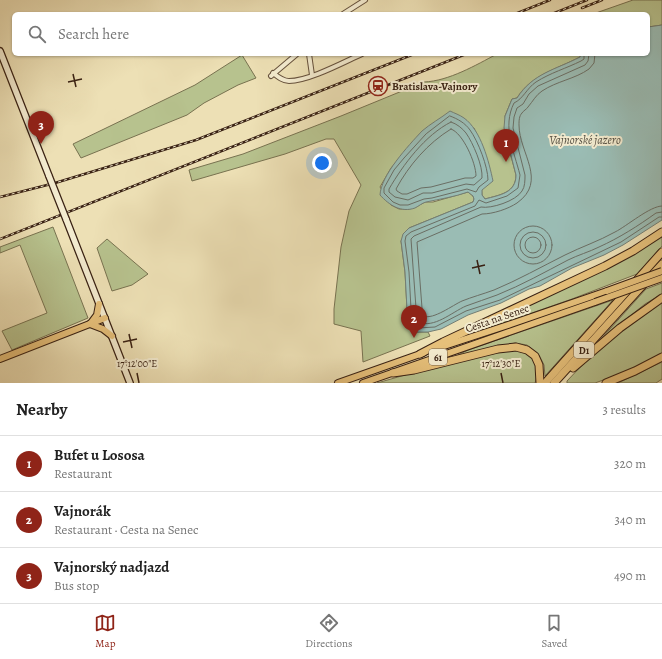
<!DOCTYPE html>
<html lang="en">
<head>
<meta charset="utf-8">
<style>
	:root { --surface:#fff; --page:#f6f6f6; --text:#222; --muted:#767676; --line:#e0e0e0; --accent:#8f2418 }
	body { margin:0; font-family:Alegreya,serif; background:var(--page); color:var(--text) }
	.you { position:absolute; left:322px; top:163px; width:14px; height:14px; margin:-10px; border:3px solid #fff; border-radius:50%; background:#1a73e8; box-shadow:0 0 0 6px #1a73e833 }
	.badge { display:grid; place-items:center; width:26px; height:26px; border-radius:50%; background:var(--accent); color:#fff; font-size:13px; font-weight:700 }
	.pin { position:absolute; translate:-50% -33px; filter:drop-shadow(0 1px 2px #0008) }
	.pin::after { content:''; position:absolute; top:21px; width:14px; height:12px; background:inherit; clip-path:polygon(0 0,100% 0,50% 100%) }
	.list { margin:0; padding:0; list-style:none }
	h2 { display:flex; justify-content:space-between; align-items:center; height:52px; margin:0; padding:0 16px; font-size:17px }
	h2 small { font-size:13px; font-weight:400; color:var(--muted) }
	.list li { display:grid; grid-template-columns:26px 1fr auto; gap:12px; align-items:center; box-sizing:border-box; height:56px; padding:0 16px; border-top:1px solid var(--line) }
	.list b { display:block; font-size:15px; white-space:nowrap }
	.list p { margin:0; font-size:13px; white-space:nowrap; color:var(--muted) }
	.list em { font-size:13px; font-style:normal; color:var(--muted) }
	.icon { flex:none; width:22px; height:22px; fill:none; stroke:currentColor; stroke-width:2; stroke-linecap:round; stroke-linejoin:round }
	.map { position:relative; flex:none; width:662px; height:383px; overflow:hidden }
	.search { position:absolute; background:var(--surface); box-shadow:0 1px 3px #0004; left:12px; right:12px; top:12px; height:44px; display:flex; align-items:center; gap:10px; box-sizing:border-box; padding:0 14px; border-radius:6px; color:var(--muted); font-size:15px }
	.sheet { height:220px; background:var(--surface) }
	nav { display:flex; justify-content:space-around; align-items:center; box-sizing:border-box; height:56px; border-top:1px solid var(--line); background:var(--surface); font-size:11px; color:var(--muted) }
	nav a { display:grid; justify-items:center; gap:2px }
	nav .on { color:var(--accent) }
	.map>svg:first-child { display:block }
	.green { fill:#b7c28e; stroke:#787250 }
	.water { fill:#9abcb4; stroke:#737e74 }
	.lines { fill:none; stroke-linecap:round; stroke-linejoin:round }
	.shore { stroke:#6a6e64; stroke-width:1 }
	.minor-casing { stroke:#66513c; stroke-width:6 }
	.secondary-casing { stroke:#392113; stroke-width:8 }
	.primary-casing { stroke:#392113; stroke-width:8 }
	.motorway-casing { stroke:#392113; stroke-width:9 }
	.minor { stroke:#f3ebcf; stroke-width:4 }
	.secondary { stroke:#f3ebcf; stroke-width:5.5 }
	.primary { stroke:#e6c07a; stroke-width:6 }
	.motorway { stroke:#e6c07a; stroke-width:7 }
	.rail-casing { stroke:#392113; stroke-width:2.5 }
	.rail { stroke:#f3ebcf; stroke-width:1; stroke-dasharray:3; stroke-linecap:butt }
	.secondary-bridge-casing { stroke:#392113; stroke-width:8; stroke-linecap:butt }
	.primary-bridge-casing { stroke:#392113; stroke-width:8; stroke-linecap:butt }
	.secondary-bridge { stroke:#f3ebcf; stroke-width:5.5 }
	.primary-bridge { stroke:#e6c07a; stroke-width:6 }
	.ticks { fill:none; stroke:#392113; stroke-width:1.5 }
	.labels { text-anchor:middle; stroke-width:4; stroke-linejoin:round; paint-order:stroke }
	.shield { fill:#f3ebcf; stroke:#715e4b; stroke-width:1 }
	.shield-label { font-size:10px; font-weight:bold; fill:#392113 }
	.poi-label { font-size:11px; font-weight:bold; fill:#392113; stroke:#f3ebcf; text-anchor:start }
	.street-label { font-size:11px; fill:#392113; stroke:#f3ebcf }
	.water-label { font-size:12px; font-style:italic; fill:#565043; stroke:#f3ebcf }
	.ticks-label { font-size:10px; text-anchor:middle; fill:#392113; stroke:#f3ebcf; stroke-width:4; stroke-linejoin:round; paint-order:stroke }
</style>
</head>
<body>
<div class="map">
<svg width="662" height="383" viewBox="0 0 662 383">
	<rect width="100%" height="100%" fill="#ede0b5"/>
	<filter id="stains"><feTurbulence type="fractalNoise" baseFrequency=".005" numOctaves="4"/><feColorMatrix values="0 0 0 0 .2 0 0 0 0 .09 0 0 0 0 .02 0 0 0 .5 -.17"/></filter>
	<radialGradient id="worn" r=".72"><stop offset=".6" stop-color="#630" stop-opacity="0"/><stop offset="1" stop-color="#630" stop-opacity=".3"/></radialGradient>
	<!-- green -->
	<g class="green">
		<polygon points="633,0 662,0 662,25 648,27 648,14 593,14"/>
		<path d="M497,54H581L580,57C557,69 531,75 517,98L512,99L505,116L508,145L516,175C516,193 499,195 485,199L482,195L478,137L474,128L423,131L391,168L380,187L391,205L399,209H409L416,207L425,202H433L468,192L473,196L474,199L473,202L409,228L401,241L405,272L407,309L410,328L416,332H428L430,336L363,362L361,331L334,324V309L341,247L349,211L361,185L334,139H326L285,154L192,181L189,170L243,154L341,116L424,82C449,81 476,65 497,54Z"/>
		<polygon points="242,55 256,78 238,85 204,103 187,115 81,158 73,144 195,85"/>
		<polygon points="53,227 88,318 12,350 2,331 47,313 20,245 0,253 0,247"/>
		<polygon points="662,235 662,246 637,274 572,299 463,337 463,336"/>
		<polygon points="107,239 148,274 132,285 112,291 97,248"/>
		<polygon points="662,283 662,294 645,304 600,340 646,289"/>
		<polygon points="613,300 545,376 544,365 539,355 527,345 515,343 456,356 468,350"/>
		<path d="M662,302V354L628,371L595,383H567V381C595,350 628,326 662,302Z"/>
		<path d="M516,349C534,355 541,365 535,383H377L440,365Z"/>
		<polygon points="662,362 662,379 656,383 618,383"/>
	</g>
	<!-- water -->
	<path class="water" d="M662,25V220L623,245L604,255L572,268L540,286L529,289L501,303L468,315L441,329L428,332H416L410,328L407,309L405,272L401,241L403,234L409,228L473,202L474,199L473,196L468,192C454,197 440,199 426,202C422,203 419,206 415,208C401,213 389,205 380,195C381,175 408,146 422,131C430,124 441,118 450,111C454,113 460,115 464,118C481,130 489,162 493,181L482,190V195L485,199C500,195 516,193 516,175L504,128L505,116L512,99L517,98C533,73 555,70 580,57L581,54H648V27Z"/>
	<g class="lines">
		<!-- shore -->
		<g class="shore">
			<path d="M584,54V59L581,61C567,68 550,73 536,82C527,88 523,99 514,103C502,127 514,151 520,175L518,188L507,196L486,203L479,200L475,206L411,232L406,236L405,241L409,272L411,309L414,325L418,328L435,327L466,311L500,300L621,242L659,217H662"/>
			<path d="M589,54L588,61L585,65L538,86L529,94L523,104L517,108L514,117L513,128L525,175C525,180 525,187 522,191C516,201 491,209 481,207L414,236L411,239L416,308L418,322C434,329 452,312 466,306C476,302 487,299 497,295C522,285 545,272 568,260C578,255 589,252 599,247C619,238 638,226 656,213L662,212"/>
			<path d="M595,54L594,63L589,69C575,79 557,81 542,91C536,95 533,101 528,107C527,109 523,111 522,113C519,116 519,121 519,125C519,153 548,181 517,203C508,209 493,214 482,214L417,242L422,308L424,316C433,320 453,305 462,301C472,297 483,294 494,290C518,280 541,267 565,255C581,247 599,241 615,232C627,226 650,206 662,206"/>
			<path d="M450,116C458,119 465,123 470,130C478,141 488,167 488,180L479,187L476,192L467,189L432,198L424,199L408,205H400L393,202L384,193V188L394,170L404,158L426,134Z"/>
			<path d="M451,122C457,124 462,128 466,133C473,143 483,166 482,178L474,185L466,184L432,193H423L408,200L395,197L389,192V189C403,165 425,135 451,122Z"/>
			<path d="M451,129C463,133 476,163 476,176L473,178H465L431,187L421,188L407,194H402L397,191L396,189C409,165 428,143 451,129Z"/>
			<circle cx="533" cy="245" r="19"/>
			<circle cx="533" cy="245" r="13"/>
			<circle cx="533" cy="245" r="8"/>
		</g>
		<!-- minor casing -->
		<g class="minor-casing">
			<g id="minor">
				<polyline points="343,14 365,0"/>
				<polyline points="309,54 312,75"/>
				<path d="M273,73C278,77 283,81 289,81C309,81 344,62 362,54"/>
				<polyline points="271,76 297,54"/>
			</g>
		</g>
		<!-- secondary casing -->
		<g class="secondary-casing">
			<g id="secondary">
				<polyline points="0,51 49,176"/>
				<polyline points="66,219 130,383"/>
			</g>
		</g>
		<!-- primary casing -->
		<g class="primary-casing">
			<g id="primary">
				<polyline points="91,323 97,315 99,304"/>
				<polyline points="90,324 103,329 112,336"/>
				<polyline points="432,350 511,324 607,291"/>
				<polyline points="0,359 105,318"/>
				<polyline points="338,383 423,353"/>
				<polyline points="363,383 595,302"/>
			</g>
		</g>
		<!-- motorway casing -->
		<g class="motorway-casing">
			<g id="motorway">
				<polyline points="651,276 662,264"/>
				<polyline points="420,354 443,342 605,266 633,251 662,232"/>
				<polyline points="573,368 620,328 662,298"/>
				<polyline points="393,373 414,370 498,349 516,347 527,350 535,356 539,365 540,383"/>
				<polyline points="545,383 662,252"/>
				<polyline points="554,383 644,284"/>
				<polyline points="606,383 635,371 662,357"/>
			</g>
		</g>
		<!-- minor -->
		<use href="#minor" class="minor"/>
		<!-- secondary -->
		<use href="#secondary" class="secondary"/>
		<!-- primary -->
		<use href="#primary" class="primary"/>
		<!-- motorway -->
		<use href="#motorway" class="motorway"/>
		<!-- rail casing -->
		<g class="rail-casing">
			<g id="rail">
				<polyline points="582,8 602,0"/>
				<polyline points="515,14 550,0"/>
				<polyline points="552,14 587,0"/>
				<polyline points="0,197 55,183 196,140 414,54"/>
				<polyline points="0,239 466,54"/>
			</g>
		</g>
		<!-- rail -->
		<use href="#rail" class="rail"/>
		<!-- secondary-bridge casing -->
		<g class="secondary-bridge-casing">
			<polyline id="secondary-bridge" points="49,176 66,219"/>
		</g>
		<!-- primary-bridge casing -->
		<g class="primary-bridge-casing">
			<g id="primary-bridge">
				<polyline points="607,291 662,271"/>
				<polyline points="595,302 662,278"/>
			</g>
		</g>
		<!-- secondary-bridge -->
		<use href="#secondary-bridge" class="secondary-bridge"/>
		<!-- primary-bridge -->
		<use href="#primary-bridge" class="primary-bridge"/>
	</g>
	<!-- ticks -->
	<path class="ticks" d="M73,74L76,87M68,82L82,79M477,260L480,274M472,268L485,265M129,334L132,348M123,342L137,339M137,373L139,383M501,373L503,383"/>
	<!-- icons -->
	<defs>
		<g id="station-ring" transform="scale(1)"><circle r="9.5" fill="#f3ebcf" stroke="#8f2418" stroke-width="1.5"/><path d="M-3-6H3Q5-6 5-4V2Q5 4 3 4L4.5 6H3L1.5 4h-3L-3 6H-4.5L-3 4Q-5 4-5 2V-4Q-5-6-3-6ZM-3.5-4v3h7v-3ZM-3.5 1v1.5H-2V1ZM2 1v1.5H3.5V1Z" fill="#8f2418"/></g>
	</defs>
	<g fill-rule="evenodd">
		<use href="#station-ring" x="378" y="86"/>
	</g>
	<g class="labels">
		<!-- shield labels -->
		<g class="shield">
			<rect x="574" y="342" width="20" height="16" rx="3"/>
			<rect x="429" y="349" width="18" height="16" rx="3"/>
		</g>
		<g class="shield-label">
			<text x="584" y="354">D1</text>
			<text x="438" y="361">61</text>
		</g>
		<!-- poi labels -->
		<g class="poi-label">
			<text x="392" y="90">Bratislava-Vajnory</text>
		</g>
		<!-- street labels -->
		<g class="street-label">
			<text transform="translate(497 318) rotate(-19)" y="4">Cesta na Senec</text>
		</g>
		<!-- water labels -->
		<g class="water-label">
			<text x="585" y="144">Vajnorské jazero</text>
		</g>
	</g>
	<g class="ticks-label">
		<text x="137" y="367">17°12'00"E</text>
		<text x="501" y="367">17°12'30"E</text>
	</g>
	<rect width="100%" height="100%" filter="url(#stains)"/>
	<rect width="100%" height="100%" fill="url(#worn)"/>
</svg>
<div class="you"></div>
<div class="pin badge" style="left:506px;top:162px">1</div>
<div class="pin badge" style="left:414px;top:338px">2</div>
<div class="pin badge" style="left:41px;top:144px">3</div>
<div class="search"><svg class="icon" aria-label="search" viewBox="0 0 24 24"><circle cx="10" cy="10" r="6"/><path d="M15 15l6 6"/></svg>Search here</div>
</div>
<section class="sheet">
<h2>Nearby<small>3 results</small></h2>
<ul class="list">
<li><span class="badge">1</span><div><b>Bufet u Lososa</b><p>Restaurant</p></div><em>320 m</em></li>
<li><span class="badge">2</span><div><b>Vajnorák</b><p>Restaurant · Cesta na Senec</p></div><em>340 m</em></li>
<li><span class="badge">3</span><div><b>Vajnorský nadjazd</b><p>Bus stop</p></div><em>490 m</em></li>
</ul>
</section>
<nav>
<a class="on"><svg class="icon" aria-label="map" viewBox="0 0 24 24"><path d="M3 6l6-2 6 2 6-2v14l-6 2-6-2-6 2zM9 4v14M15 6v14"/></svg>Map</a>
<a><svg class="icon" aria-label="directions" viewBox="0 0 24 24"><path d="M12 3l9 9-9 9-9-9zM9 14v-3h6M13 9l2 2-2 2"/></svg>Directions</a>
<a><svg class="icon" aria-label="saved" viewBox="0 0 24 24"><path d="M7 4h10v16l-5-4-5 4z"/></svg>Saved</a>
</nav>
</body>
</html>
